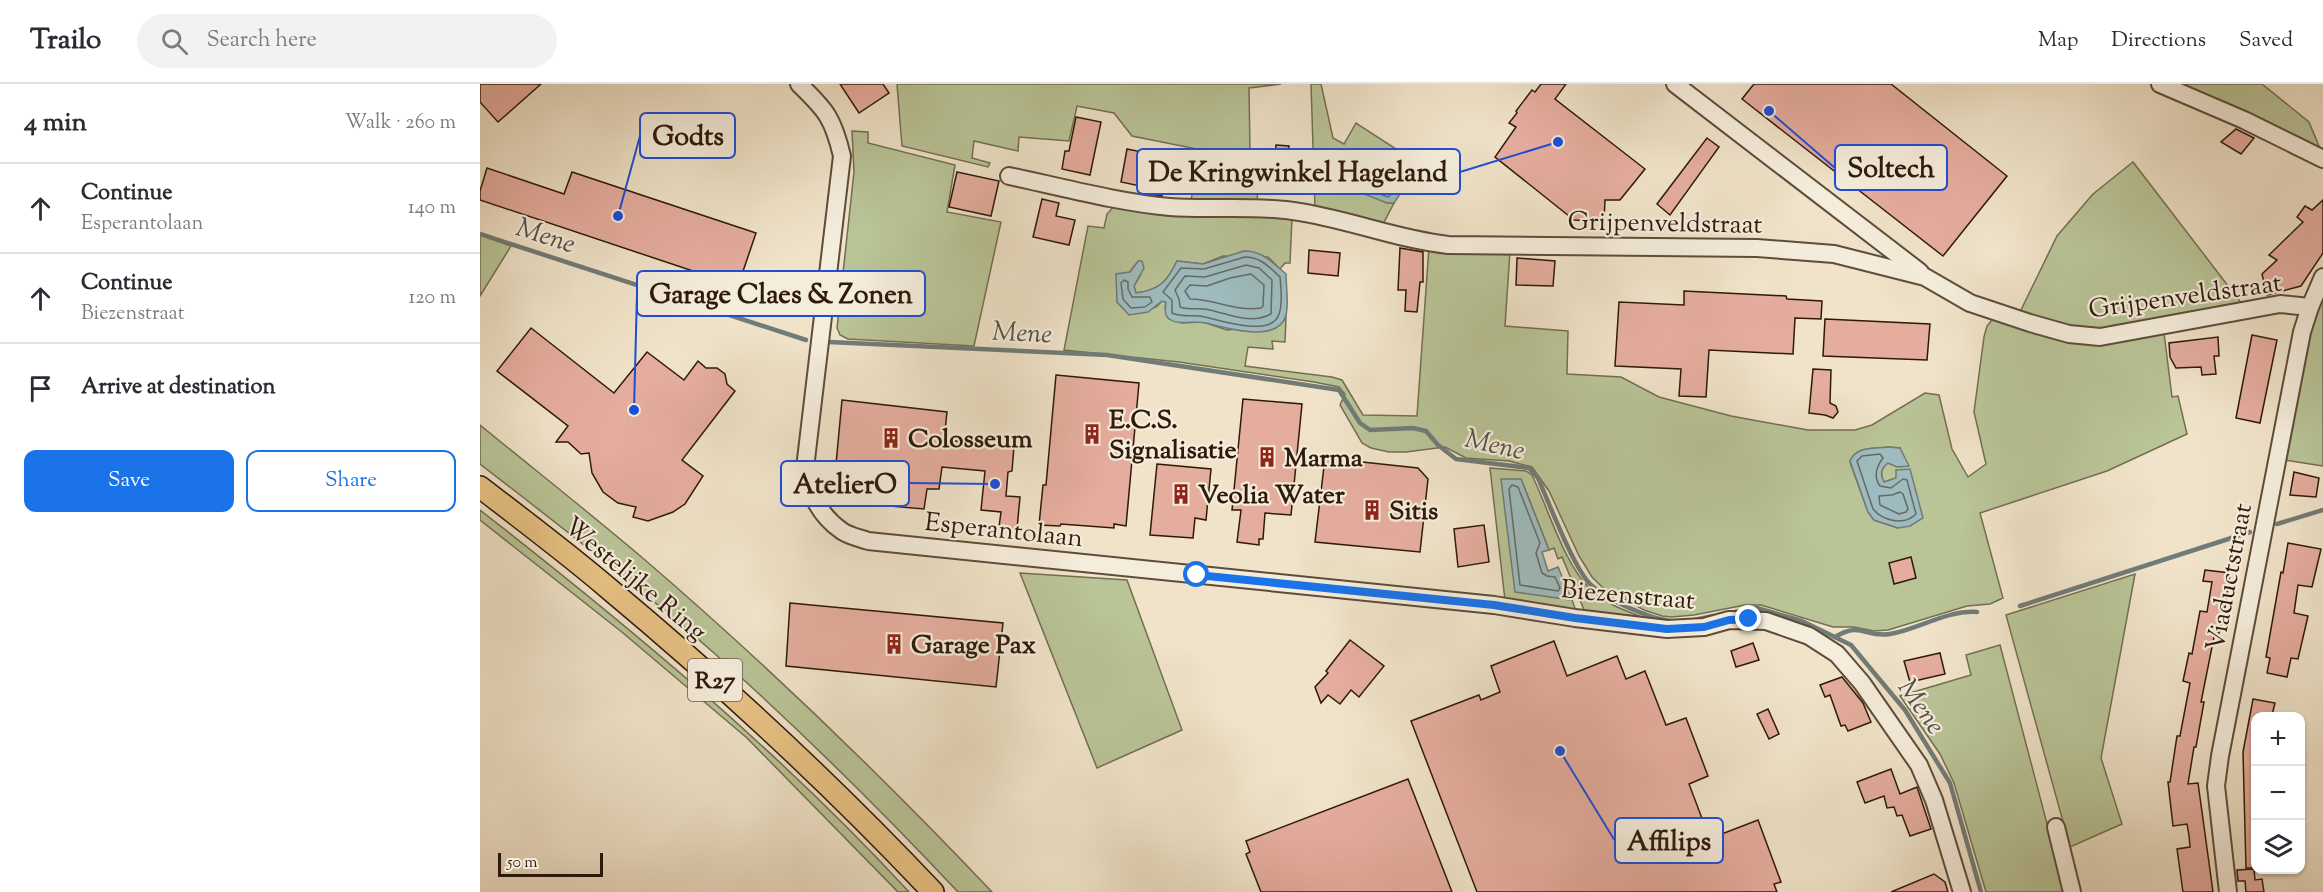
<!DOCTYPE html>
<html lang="en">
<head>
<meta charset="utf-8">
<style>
	:root { --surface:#fff; --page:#f2f2f3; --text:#2b2b33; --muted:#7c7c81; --line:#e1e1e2; --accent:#1a73e8 }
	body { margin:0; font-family:"Sorts Mill Goudy",serif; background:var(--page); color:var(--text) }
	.controls { position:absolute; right:18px; bottom:18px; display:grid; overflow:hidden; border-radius:12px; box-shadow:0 2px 4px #0004 }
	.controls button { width:54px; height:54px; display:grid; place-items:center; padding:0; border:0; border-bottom:2px solid var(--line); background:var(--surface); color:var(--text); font:30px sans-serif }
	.scale { position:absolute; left:18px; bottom:15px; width:105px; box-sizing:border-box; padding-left:6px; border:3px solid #2e190b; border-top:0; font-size:16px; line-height:21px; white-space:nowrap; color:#2e190b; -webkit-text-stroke:4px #f5eddc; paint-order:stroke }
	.stop { position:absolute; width:18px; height:18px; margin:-14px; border:4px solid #1a73e8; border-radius:50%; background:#fff }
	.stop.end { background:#1a73e8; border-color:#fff; box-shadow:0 2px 6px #0008 }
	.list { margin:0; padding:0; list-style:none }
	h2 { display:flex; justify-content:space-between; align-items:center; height:78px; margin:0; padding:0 24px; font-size:26px }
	h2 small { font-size:20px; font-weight:400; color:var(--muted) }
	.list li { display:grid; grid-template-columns:39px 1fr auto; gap:18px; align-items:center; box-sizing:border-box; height:90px; padding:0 24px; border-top:2px solid var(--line) }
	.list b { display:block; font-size:22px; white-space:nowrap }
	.list p { margin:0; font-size:20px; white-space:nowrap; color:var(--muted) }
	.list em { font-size:20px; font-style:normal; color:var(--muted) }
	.actions { display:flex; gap:12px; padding:18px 24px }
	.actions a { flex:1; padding:14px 0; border:2px solid var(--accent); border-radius:12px; text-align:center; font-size:21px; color:var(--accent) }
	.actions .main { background:var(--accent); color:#fff }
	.icon { flex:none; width:33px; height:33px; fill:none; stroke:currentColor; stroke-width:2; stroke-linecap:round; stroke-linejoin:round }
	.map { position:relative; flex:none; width:1843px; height:808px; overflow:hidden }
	header { display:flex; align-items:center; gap:36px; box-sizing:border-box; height:84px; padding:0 30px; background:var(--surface); border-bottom:2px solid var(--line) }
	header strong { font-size:28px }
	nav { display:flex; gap:33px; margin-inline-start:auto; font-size:21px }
	.search { width:420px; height:54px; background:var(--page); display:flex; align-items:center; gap:15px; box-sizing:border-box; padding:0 21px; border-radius:33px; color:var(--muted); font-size:22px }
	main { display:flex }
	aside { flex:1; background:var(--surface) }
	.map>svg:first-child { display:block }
	.green { fill:#b9c497; stroke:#746e51; stroke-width:1.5; fill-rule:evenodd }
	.water { fill:#9ebcbf; stroke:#717b77; stroke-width:1.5 }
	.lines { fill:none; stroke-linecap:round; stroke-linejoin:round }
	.shore { stroke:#666a65; stroke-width:1.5 }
	.stream { stroke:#717b77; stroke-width:4.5 }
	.building { fill:#e5ad9e; stroke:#2e190b; stroke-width:1.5 }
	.minor-casing { stroke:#5e4c3a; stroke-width:20 }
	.major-casing { stroke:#2e190b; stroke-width:24 }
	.minor { stroke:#f5eddc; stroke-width:16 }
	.major { stroke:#e8c284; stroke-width:21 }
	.route { stroke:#1a73e8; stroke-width:8 }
	.labels { text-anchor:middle; stroke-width:4.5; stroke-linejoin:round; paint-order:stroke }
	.shield { fill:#f5eddc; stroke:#6a594a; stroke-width:1.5 }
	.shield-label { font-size:24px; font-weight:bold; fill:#2e190b }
	.street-label { font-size:26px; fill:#2e190b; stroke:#f5eddc }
	.poi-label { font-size:26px; font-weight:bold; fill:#2e190b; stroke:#f5eddc; text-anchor:start }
	.water-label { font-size:27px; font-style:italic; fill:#55524a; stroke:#f5eddc }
	.leader { fill:none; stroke:#1d4ed8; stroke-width:2 }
	.callout-dot { fill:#1d4ed8; stroke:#f5eddc; stroke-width:2 }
	.callout { fill:#f5eddc; stroke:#1d4ed8; stroke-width:2 }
	.callout-label { font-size:27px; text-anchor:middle; font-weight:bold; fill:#2e190b }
</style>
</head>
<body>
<header>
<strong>Trailo</strong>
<div class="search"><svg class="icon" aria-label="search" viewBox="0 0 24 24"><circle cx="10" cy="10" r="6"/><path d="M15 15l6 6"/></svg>Search here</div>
<nav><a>Map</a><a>Directions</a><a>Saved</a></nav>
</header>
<main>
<aside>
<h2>4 min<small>Walk · 260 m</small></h2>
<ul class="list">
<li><svg class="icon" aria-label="ahead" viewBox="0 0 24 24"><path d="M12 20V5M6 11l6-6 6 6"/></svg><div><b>Continue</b><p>Esperantolaan</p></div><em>140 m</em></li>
<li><svg class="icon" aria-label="ahead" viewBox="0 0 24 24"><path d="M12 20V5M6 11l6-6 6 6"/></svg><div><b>Continue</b><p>Biezenstraat</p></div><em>120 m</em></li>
<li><svg class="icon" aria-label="arrive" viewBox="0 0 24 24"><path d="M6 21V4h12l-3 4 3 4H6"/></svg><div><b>Arrive at destination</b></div></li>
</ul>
<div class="actions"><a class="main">Save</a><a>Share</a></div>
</aside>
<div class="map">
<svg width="1843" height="808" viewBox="0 0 1843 808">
	<rect width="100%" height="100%" fill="#f0e3c9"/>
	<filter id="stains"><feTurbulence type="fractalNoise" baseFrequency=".00333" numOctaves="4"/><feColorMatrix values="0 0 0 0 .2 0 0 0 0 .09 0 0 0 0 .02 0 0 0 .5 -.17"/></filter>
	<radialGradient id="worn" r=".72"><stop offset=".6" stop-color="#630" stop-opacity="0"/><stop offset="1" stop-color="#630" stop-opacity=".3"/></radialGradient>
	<!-- green -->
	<g class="green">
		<polygon points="417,0 801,0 769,4 770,68 752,69 752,94 778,96 777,121 710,120 722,66 652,52 634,29 597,22 589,57 539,53 538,67 494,57 492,74 510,79 508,83 422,62"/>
		<polygon points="831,0 841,0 853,54 864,60 876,39 933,76 921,95 896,86 894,93 890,87 881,81 907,119 914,119 902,142 835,124"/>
		<polygon points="1692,0 1782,0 1829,38 1841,67"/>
		<polygon points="372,47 388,48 388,59 475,81 467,128 521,138 494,262 368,255 360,251 357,244 374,88"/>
		<polygon points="1653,78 1762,220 1624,244 1584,242 1540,228 1577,152 1613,110"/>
		<path d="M637,119L812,133L810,179H805L800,185L788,173L743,172L723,180L697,177C687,198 679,206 656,209L654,202L661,190L654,182L650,188L642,191L637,218L649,230L676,223L682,217L686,218L685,224L701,239L723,238L747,246L800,240L806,233L805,258L792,257L793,265L768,263L765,282L852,293L862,296L883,331L937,332L949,163L1030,167L1025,242L1088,247L1087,290L1141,293L1179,313L1251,332L1328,346H1375L1392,341L1445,309L1459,311L1472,365L1488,393L1506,380L1494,328L1504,253L1507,242L1512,236L1527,237L1569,250L1684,249L1692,313L1698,312L1707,350L1627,387L1500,429L1523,514L1510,520L1487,522L1408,546L1394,547L1374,543H1353L1281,521H1265L1214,531L1192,533L1182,532L1164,526L1122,503L1112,493L1099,472L1069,407L1052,383L1029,377L986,374L965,363L926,368H909L891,364L882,359L860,321L865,310L859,303L834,298L699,278L584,266L608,142L624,144L627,130ZM1408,363L1420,364L1413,380L1408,379C1401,384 1400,391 1404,398L1416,394L1418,444L1394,436L1388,428L1370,378C1376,362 1394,365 1408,363Z"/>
		<polygon points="0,151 31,162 0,212"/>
		<polygon points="1843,216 1843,382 1804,376 1831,239"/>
		<path d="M0,341C55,386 111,430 165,476C286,580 402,692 512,808H478C400,725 319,645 234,569C159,503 79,441 0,380Z"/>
		<path d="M1010,384L1046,387L1052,391C1068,424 1085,482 1111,506C1128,522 1152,529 1173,537L1105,528L1082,473L1078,475L1074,464L1069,466L1041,395L1035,507L1092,516L1096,527L1025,516Z"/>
		<path d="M0,426C151,544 299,667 429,808H418L267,654L143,549L0,436Z"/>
		<polygon points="540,489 647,496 702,646 617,684"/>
		<polygon points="1655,490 1621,674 1642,740 1590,763 1526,531"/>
		<polygon points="1520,561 1585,808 1506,808 1474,699 1460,670 1420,612 1491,591 1486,571"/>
	</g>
	<!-- water -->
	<g class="water">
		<path d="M866,81C878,80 887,82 894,92L896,86L921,95L920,110L914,119H907L869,104L862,91Z"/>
		<path d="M764,167C784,167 792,179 806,190C806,203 809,219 806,231C799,260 744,244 726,239C714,236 699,242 689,235C684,232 685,224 686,218L682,217L668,228L649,231L637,218L636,190L650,188L658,177H662L664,184L654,202L656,209C679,206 687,198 697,177L723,180Z"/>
		<path d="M1408,363L1420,364L1429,382L1417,383L1408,379C1401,384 1400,391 1404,398L1416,394V386L1430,385L1443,434L1430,442L1418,444L1394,436L1388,428L1370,377C1376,362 1394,365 1408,363Z"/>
		<polygon points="1021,395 1041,395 1069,466 1062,468 1068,487 1078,483 1092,516 1035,508"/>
	</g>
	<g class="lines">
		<!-- shore -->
		<g class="shore">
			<polygon points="871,87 880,87 891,97 901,94 914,99 914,108 908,113 874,100 869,91"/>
			<path d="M765,173C781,173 789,183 800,193C801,203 803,220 799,230C792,254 739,236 725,233C713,230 703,234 692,229V216L683,208L701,184L724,185Z"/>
			<path d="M766,181L779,184L792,196L791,230C768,242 746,228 724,225C716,224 707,226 700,223L699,215L695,206L705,192L725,193Z"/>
			<path d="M771,190L784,201L783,222L781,224C756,228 735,215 710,215L705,207L710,201L727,202L750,194Z"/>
			<polygon points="644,196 648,198 648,205 652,213 670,213 672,218 665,223 651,224 643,215 641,199"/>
			<path d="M1400,370L1403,374C1396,383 1393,392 1400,402L1411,404L1423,395L1427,396L1436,430C1424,442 1403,437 1393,425L1377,377L1382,372Z"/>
			<polygon points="1032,401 1038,403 1060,459 1056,469 1062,489 1067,492 1075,493 1080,504 1078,507 1040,501 1029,405"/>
			<polygon points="1420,408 1423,410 1428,425 1426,428 1419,430 1400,421 1399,412 1412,411"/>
		</g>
		<!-- stream -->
		<g class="stream">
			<polyline points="0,150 326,256"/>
			<path d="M349,258L627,271L859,306L880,339L890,346L933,344L946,347L958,361L976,375L1049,384L1058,394C1069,419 1094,485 1111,501C1127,516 1170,535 1191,537"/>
			<polyline points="1797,440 1843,426"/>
			<polyline points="1540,522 1770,448"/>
			<polyline points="1250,529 1277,524 1322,537 1371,561 1425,626 1470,699 1501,808"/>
			<polyline points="1214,536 1233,532"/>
			<path d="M1355,553C1382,537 1384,554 1410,550C1440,545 1466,526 1497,528"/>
		</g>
	</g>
	<!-- building -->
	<g class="building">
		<polygon points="0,0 61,0 18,38 0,18"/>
		<polygon points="360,0 403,0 409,9 379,29"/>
		<polygon points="1061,0 1086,0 1075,15 1165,85 1140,116 1125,116 1124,138 1094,136 1015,73 1036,43 1029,39 1037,29 1036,27 1052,6 1055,8"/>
		<polygon points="1274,0 1411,0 1527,92 1463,172 1262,15"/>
		<polygon points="596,33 621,38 610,91 582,85 585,67 589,67"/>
		<polygon points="1756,45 1774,54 1761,70 1741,58"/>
		<polygon points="1227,54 1239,63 1190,131 1177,120"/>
		<polygon points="796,61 809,62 808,69 819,70 817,93 793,90"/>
		<polygon points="647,65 672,70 668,85 695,91 691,108 683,107 682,112 669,110 670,104 641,98"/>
		<polygon points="7,84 84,110 92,88 276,149 258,202 0,116 0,107"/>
		<polygon points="477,88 519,97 511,132 469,123"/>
		<polygon points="562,115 579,119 576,132 595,136 589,161 553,153"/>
		<polygon points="1843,116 1843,169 1821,202 1787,211 1782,190 1797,176 1789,171 1823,138 1817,133 1825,122 1832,126"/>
		<polygon points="920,164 943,168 943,198 940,198 937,228 925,227 926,206 918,206"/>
		<polygon points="829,166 860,169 858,192 828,189"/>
		<polygon points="1037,174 1075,177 1073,202 1036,201"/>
		<polygon points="1204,207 1306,212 1307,215 1342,217 1341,235 1315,234 1313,270 1229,266 1226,313 1199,312 1201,285 1135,282 1139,218 1204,221"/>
		<polygon points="1345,235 1450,240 1447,276 1343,272"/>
		<polygon points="51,244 134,309 167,268 204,296 218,277 226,284 237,284 245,290 247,300 255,307 202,376 223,392 205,420 193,428 168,437 153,433 156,423 138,419 123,408 112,389 109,369 101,370 88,358 76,358 88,342 17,287"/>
		<polygon points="1772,251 1797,256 1780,339 1756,334"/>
		<polygon points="1738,253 1739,272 1734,272 1736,290 1722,291 1721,283 1696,284 1690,273 1689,259"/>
		<polygon points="1333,285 1351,286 1350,319 1356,322 1358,328 1353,334 1345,331 1329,329"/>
		<polygon points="576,291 659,299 646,442 634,440 634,444 581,440 580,442 559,441 563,401 566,401"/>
		<polygon points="763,315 822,320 811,431 785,429 783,455 779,455 779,461 757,458 761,426 752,426"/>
		<polygon points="362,316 467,328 464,356 534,362 532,387 528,388 526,412 540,413 537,445 519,443 521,428 501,426 505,387 462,383 459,405 447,405 444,425 387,420 389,398 360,394 356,380"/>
		<polygon points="845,374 938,384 948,395 940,468 835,458"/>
		<polygon points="677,380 731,385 726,436 715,434 713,454 670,451"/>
		<polygon points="1814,388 1839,394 1836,413 1810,411"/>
		<polygon points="1004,441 1009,478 978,483 974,445"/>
		<polygon points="1808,459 1841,465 1832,503 1818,501 1814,529 1828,532 1818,575 1811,574 1807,593 1787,589 1790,574 1786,573 1801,488 1803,489"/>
		<polygon points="1431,473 1436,494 1414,500 1409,479"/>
		<polygon points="1725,486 1750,489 1746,519 1739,549 1735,548 1721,618 1724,618 1716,663 1714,663 1708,700 1718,699 1733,808 1703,808 1697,765 1710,763 1709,751 1707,740 1693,742 1688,698 1690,698 1697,652 1700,652 1710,599 1703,597 1709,569 1712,570 1720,527 1727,528 1732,498 1723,497"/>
		<polygon points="310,519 523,539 516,603 306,582"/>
		<polygon points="870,556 904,582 879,613 871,606 860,620 848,611 841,619 835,603 848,589 846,587"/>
		<polygon points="1074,557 1087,592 1137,572 1146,595 1165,587 1186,641 1206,634 1228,692 1209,700 1226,745 1231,743 1234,753 1278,736 1301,798 1294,800 1297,808 997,808 931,637 999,611 1001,616 1020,608 1011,582"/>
		<polygon points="1273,559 1279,576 1256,583 1251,567"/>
		<polygon points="1460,569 1465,590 1430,598 1424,577"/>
		<polygon points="1362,593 1383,619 1391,638 1368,647 1365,641 1361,642 1350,611 1345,613 1340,601"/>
		<polygon points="1773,615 1795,619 1792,631 1776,633 1776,784 1766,784 1763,668"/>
		<polygon points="1288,625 1299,650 1289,655 1277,630"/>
		<polygon points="1411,685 1420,710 1437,703 1451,745 1430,752 1422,731 1417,732 1414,723 1407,724 1404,712 1385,719 1377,698"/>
		<polygon points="928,695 972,808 781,808 766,770 770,768 766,757"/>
		<polygon points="1774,785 1775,796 1782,795 1784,808 1766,808 1765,797 1758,797 1757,786"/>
		<polygon points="1454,790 1465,798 1468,808 1411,808"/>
	</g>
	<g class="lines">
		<!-- minor casing -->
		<g class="minor-casing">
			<g id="minor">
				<path d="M319,0C346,26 353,34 362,72L325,384C329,409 340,432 362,447C369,452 380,454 388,457L1014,521L1095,534L1187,545L1224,543L1249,536L1286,537L1329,552L1357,570L1382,599L1439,681L1454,716L1482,808"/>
				<polyline points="1195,0 1440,188"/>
				<polyline points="1680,0 1764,36 1843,75"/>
				<path d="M529,92C582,103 636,118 690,123C730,126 772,121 813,127C865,134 915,155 968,161L1277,164L1354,170L1445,193L1490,219L1550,239L1589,250L1620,253L1800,220L1830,223"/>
				<polyline points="1576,743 1592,808"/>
				<polyline points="1748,808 1736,702 1740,672 1822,248 1830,223 1843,193"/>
			</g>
		</g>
		<!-- major casing -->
		<g class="major-casing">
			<path id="major" d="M0,403C43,436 87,469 128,504C242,599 351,700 453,808"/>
		</g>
		<!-- minor -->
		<use href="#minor" class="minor"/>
		<!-- major -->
		<use href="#major" class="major"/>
	</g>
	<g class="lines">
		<!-- route -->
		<polyline class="route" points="717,491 1014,521 1095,534 1187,545 1224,543 1249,536 1269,535"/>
	</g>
	<!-- icons -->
	<defs>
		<g id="building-bare" transform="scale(1.62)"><path d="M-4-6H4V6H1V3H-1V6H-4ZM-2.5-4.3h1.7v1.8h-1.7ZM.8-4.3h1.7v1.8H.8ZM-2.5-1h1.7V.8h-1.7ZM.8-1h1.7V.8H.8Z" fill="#8f2418" stroke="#f5eddc" stroke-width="2.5" paint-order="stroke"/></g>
	</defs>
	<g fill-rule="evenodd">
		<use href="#building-bare" x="612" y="350"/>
		<use href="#building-bare" x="411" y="354"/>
		<use href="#building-bare" x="787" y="373"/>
		<use href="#building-bare" x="701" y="410"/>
		<use href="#building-bare" x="892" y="426"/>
		<use href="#building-bare" x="414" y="560"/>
	</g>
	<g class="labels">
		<!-- shield labels -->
		<rect class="shield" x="208" y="575" width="54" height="42" rx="4.5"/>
		<g class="shield-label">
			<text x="235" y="604">R27</text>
		</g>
		<!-- street labels -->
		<g class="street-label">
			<text transform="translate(1185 138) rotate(1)" y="9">Grijpenveldstraat</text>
			<text transform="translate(1705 211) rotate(-8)" y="9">Grijpenveldstraat</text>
			<text transform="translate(524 445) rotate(6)" y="9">Esperantolaan</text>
			<text transform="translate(1748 493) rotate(-79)" y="9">Viaductstraat</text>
			<text transform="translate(156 494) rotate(40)" y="9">Westelijke Ring</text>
			<text transform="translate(1148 510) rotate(5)" y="9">Biezenstraat</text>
		</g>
		<!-- poi labels -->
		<g class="poi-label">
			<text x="629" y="344">E.C.S.<tspan x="629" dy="30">Signalisatie</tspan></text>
			<text x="428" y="363">Colosseum</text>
			<text x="804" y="382">Marma</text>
			<text x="718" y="419">Veolia Water</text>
			<text x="909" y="435">Sitis</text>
			<text x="431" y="569">Garage Pax</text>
		</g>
		<!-- water labels -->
		<g class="water-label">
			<text transform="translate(66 151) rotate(18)" y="9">Mene</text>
			<text transform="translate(542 248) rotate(3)" y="9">Mene</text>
			<text transform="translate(1015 360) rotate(13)" y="9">Mene</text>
			<text transform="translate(1442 622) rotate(55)" y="9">Mene</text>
		</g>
	</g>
	<!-- callouts -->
	<path class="leader" d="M138 132L160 52M1289 27L1355 84M1078 58L980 88M154 326L157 209M515 400L429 399M1080 667L1135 757"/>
	<g class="callout-dot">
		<circle cx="138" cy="132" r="6"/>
		<circle cx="1289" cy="27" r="6"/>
		<circle cx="1078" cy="58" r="6"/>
		<circle cx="154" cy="326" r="6"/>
		<circle cx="515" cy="400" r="6"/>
		<circle cx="1080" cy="667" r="6"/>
	</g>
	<g class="callout">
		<rect x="160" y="29" width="95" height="45" rx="6"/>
		<rect x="1355" y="61" width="112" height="45" rx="6"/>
		<rect x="657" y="65" width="323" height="45" rx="6"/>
		<rect x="157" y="187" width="288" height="45" rx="6"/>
		<rect x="301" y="377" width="128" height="45" rx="6"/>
		<rect x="1135" y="734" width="108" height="45" rx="6"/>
	</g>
	<g class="callout-label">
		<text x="208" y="61">Godts</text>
		<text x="1411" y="93">Soltech</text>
		<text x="818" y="97">De Kringwinkel Hageland</text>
		<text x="301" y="219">Garage Claes &amp; Zonen</text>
		<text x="365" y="409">AtelierO</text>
		<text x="1189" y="766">Affilips</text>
	</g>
	<rect width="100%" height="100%" filter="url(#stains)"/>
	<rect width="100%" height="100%" fill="url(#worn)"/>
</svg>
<div class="controls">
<button>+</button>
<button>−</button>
<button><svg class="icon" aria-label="layers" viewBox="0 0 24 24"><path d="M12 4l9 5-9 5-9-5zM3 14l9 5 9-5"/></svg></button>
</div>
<div class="scale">50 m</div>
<div class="stop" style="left:717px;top:491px"></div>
<div class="stop end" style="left:1269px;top:535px"></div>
</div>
</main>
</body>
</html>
